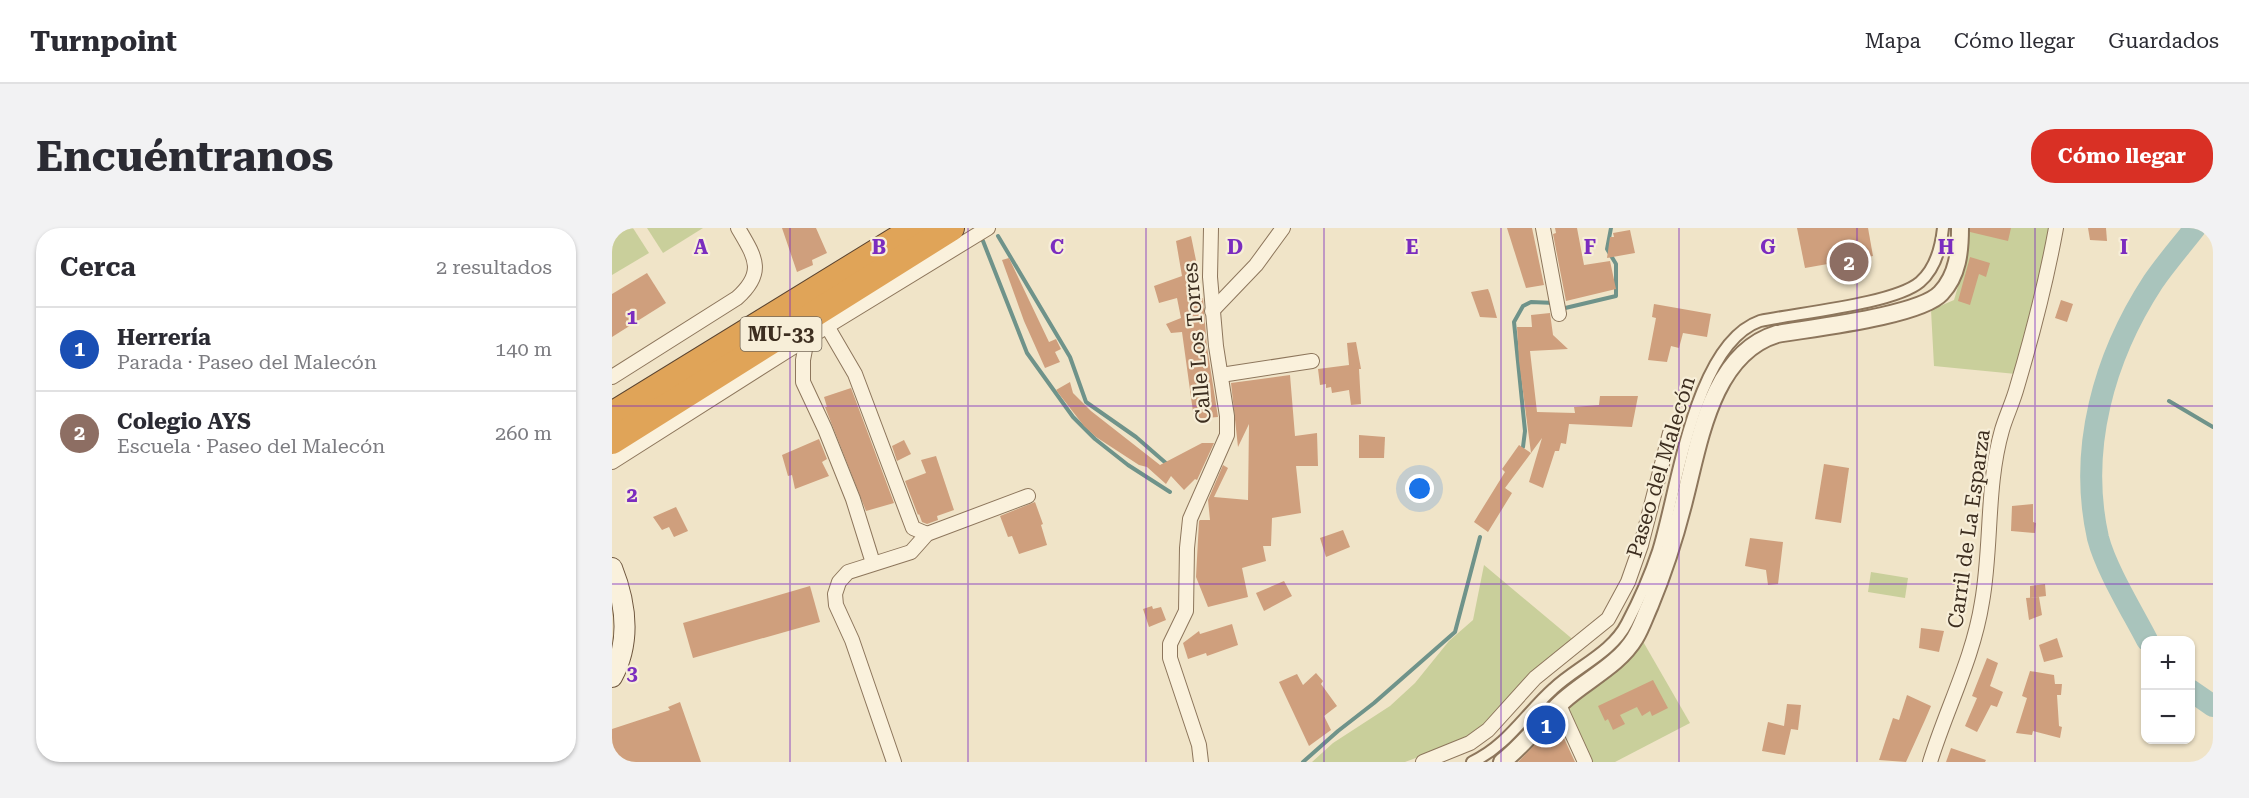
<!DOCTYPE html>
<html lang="es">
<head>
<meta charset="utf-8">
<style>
	:root { --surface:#fff; --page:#f2f2f3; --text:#2b2b33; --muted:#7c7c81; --line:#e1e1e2; --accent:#d93025 }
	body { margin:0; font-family:"Roboto Serif",serif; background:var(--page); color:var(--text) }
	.controls { position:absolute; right:18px; bottom:18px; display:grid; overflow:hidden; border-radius:12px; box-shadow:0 2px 4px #0004 }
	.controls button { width:54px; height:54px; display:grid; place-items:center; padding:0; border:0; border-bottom:2px solid var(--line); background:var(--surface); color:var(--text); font:30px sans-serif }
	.you { position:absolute; left:808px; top:261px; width:21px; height:21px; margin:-15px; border:4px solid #fff; border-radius:50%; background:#1a73e8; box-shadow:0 0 0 9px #1a73e833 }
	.badge { display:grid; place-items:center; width:39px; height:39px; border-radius:50%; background:var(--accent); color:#fff; font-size:20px; font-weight:700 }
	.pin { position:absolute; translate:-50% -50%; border:3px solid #fff; box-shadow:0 2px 6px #0006 }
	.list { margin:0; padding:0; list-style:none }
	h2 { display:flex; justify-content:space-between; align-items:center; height:78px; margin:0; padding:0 24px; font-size:26px }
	h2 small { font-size:20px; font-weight:400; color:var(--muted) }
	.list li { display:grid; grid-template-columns:39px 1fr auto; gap:18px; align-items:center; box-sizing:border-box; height:84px; padding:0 24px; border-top:2px solid var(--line) }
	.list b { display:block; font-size:22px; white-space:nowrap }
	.list p { margin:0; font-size:20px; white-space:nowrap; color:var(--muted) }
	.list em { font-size:20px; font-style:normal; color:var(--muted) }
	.map { position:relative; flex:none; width:1601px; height:534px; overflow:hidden; border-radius:24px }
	header { display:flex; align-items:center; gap:36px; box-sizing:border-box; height:84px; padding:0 30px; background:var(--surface); border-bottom:2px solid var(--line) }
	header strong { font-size:28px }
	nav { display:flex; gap:33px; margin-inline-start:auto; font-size:21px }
	.intro { display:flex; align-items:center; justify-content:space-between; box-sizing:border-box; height:144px; padding:0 36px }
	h1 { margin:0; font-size:42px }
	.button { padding:15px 27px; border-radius:24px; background:var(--accent); color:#fff; font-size:21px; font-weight:700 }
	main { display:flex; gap:36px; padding:0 36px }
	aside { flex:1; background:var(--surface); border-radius:24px; box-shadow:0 2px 4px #0004 }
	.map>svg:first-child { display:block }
	.green { fill:#c9cf9b }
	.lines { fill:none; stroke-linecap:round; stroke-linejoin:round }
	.stream { stroke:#6f938a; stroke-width:4 }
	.river { stroke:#a9c4bc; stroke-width:22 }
	.building { fill:#cf9f7d }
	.pedestrian-casing { stroke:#8d765c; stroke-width:14 }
	.minor-casing { stroke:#8d765c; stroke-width:16 }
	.tertiary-casing { stroke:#8d765c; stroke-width:20 }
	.secondary-casing { stroke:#6f573f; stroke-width:22 }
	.motorway-casing { stroke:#5b4430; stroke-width:28 }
	.pedestrian { stroke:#faf1dc; stroke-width:10 }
	.minor { stroke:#faf1dc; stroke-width:14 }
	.tertiary { stroke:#faf1dc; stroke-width:16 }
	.secondary { stroke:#faf1dc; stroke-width:20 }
	.motorway { stroke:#e0a458; stroke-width:26 }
	.grid { fill:none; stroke:#7b2cbf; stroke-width:1.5; stroke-opacity:0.55 }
	.labels { text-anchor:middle; stroke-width:4.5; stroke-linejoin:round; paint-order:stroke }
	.shield { fill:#f7eed8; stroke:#756857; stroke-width:1.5 }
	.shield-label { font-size:20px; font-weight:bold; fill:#3d2e20 }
	.street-label { font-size:21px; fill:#3d2e20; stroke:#f7eed8 }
	.grid-label { font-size:20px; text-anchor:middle; font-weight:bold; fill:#7b2cbf; stroke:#f7eed8; stroke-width:4.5; stroke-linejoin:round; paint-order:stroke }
</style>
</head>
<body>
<header>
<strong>Turnpoint</strong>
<nav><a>Mapa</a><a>Cómo llegar</a><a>Guardados</a></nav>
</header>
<div class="intro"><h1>Encuéntranos</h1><a class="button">Cómo llegar</a></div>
<main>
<aside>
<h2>Cerca<small>2 resultados</small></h2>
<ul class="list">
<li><span class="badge" style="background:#1a4fb4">1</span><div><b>Herrería</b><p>Parada · Paseo del Malecón</p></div><em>140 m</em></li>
<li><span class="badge" style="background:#8d6e63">2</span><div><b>Colegio AYS</b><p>Escuela · Paseo del Malecón</p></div><em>260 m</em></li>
</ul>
</aside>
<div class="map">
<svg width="1601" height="534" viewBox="0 0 1601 534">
	<rect width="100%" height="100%" fill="#f0e4c8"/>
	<!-- green -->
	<g class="green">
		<polygon points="0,0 21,0 37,25 0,47"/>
		<polygon points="35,0 91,0 51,25"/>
		<polygon points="1356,0 1438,0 1404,146 1322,138 1319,82 1342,72 1355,28"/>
		<polygon points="872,337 964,414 874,498 855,511 793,534 700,534 721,515 778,478 803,455 837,413 861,392"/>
		<polygon points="1259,344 1296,350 1293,370 1256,364"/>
		<polygon points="1029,410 1078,495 1003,534 979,534 954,478"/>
	</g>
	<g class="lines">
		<!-- stream -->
		<g class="stream">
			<polyline points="386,8 458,129 474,174 524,209 555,236"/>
			<polyline points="371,13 415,125 461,189 483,211 516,237 558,264"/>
			<polyline points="949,81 1004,68 1004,36 995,21 999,0"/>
			<polyline points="1557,173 1601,199"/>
			<polyline points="911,219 913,203 902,94 911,78 919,74 943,75"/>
			<polyline points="691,534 726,503 762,475 843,404 868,309"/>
		</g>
		<!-- river -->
		<g class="river">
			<path d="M1535,412C1520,383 1494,341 1486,310C1466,221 1492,129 1541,54C1554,35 1569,18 1583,0"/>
			<polyline points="1578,462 1601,478"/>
		</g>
	</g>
	<!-- building -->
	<g class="building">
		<polygon points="170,0 204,0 215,25 200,32 201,37 185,44"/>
		<polygon points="895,0 920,0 932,57 914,60"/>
		<polygon points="943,0 965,0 972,37 998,33 1004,61 954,73 941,6 944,5"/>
		<polygon points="1185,0 1256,0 1261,28 1193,40"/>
		<polygon points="1358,0 1399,0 1396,13 1358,4"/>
		<polygon points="1476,0 1494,0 1495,13 1478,12"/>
		<polygon points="1018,2 1023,25 995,30 998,9 1002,9 1001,5"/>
		<polygon points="579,8 586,42 573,47 579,73 591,70 595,119 606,189 582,191 570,104 559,105 554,96 569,90 565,70 547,75 542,58 570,48 564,13"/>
		<polygon points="1358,29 1378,35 1374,49 1367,46 1358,77 1346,73"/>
		<polygon points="397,30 437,114 444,111 449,121 443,124 448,134 433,140 412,93 390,32"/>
		<polygon points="35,45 54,75 0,109 0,66"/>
		<polygon points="876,61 878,66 885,90 868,89 859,64"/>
		<polygon points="1449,72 1461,76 1455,94 1443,90"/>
		<polygon points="1042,76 1099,86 1095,109 1071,105 1067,120 1059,118 1055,134 1036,132 1044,90 1040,89"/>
		<polygon points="938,85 941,107 956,121 918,123 925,184 963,185 962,179 987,177 988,168 1026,168 1020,199 957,196 954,216 949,215 947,223 943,223 931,260 917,254 930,210 919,225 907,133 905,99 920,99 919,87"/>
		<polygon points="744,114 749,141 747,141 749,176 739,177 737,162 720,165 719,159 714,160 714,156 708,157 706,141 737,137 735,115"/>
		<polygon points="678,147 683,208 705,205 706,238 684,238 689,285 660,290 659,318 651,318 654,333 630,340 636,369 596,379 584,349 587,293 588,292 598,292 596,272 611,237 616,240 602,269 636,272 637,196 626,219 619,155"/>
		<polygon points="458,154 461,165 479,183 548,237 590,215 602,215 585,252 583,251 572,262 559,248 554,256 535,239 527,237 484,209 472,198 444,162"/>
		<polygon points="239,160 282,275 254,283 213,179 215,179 212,169"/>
		<polygon points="747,207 773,209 772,230 747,230"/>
		<polygon points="207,211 215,231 210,234 217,248 183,261 180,247 176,248 170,227"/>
		<polygon points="292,212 299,226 285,233 280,218"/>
		<polygon points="907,217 919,225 893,260 900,265 876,304 862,294 893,244 890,241"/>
		<polygon points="324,228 342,282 325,288 326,292 315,296 310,294 307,286 306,287 293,253 314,245 309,232"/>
		<polygon points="1212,236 1237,240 1229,295 1203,291"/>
		<polygon points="423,274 431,296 429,297 435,317 407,326 400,308 396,309 388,288"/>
		<polygon points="1421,276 1421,294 1424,295 1423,305 1399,303 1400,278"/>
		<polygon points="64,279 76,303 62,309 57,299 50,302 41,289"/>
		<polygon points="731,302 738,319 714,329 708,310"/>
		<polygon points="1138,310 1171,314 1166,356 1156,357 1154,342 1133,338"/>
		<polygon points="672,353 680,368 652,383 644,365"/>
		<polygon points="1433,356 1434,368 1418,370 1418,358"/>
		<polygon points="198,358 208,394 81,430 71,395"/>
		<polygon points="1427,369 1430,387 1417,392 1414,370"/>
		<polygon points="540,378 541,381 549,379 554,392 537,399 531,381"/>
		<polygon points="620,396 626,417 595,428 594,425 576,431 571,415 587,403 588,406"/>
		<polygon points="1309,400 1332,403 1327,424 1307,420"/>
		<polygon points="1445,410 1451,429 1432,434 1427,417"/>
		<polygon points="1375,430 1386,435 1378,458 1391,464 1385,479 1379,477 1365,504 1353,498 1365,470 1360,468"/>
		<polygon points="1418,443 1442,447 1443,456 1450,456 1449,467 1445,467 1447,498 1450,499 1448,510 1421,503 1420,507 1404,505 1415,470 1410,468"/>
		<polygon points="704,445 711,453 709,456 725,478 712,488 719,502 697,518 667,454 685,446 691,457"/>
		<polygon points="1041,452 1056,480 1040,488 1038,483 1030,488 1025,479 1008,487 1013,496 1001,502 996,491 993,493 986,478"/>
		<polygon points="1295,467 1319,478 1313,492 1294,534 1267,532 1281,490 1287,492"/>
		<polygon points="68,474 89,534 0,534 0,501 58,482 56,479"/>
		<polygon points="1175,476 1189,477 1186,502 1179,501 1173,527 1150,523 1156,494 1172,498"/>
		<polygon points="945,495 963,534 906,534 941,498"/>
		<polygon points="1339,520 1374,532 1373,534 1334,534"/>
	</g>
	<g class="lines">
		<!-- pedestrian casing -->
		<g class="pedestrian-casing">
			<path id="pedestrian" d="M860,534C895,518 913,486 941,461C964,439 1000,425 1015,395C1027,372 1038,347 1046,323C1065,263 1082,116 1148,93C1185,85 1282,76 1308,54C1323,41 1329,19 1331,0"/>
		</g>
		<!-- minor casing -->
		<g class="minor-casing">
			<g id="minor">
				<polyline points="931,0 947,86"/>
				<polyline points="600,83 644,37 671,0"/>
				<polyline points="215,98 243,146 301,300 315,306"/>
				<polyline points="195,111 191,132 191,154 213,201 241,271 261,335"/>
				<polyline points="609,147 700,133"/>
				<path d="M0,149L125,70C154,44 143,29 126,0"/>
				<polyline points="0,234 178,121 376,0"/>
				<polyline points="947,477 973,534"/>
				<polyline points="282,534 240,412 224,377 223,366 227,354 236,344 299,324 315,306 416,268"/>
				<polyline points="589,534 587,517 558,430 558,416 574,383 575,320 578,291 615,207 615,188 604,118 598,49 599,0"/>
				<polyline points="811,534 858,515 876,502 923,450 996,391 1016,354 1029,317 1058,205"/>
				<path d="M1318,534C1335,479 1361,431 1370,374C1380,318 1374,258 1390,202C1394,188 1401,174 1405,159C1421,105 1434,55 1444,0"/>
			</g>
		</g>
		<!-- tertiary casing -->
		<g class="tertiary-casing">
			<path id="tertiary" d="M890,534C913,516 930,492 951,473C974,452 1007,437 1023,410C1029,400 1033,388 1038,377C1052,343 1063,309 1072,273C1087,216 1099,126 1165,106C1199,100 1308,88 1329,65C1346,47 1348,23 1348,0"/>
		</g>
		<!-- secondary casing -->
		<g class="secondary-casing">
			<path id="secondary" d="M0,340C14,375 19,414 0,449"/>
		</g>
		<!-- motorway casing -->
		<g class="motorway-casing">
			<g id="motorway">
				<polyline points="0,187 304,0"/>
				<polyline points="0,213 339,0"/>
			</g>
		</g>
		<!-- pedestrian -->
		<use href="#pedestrian" class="pedestrian"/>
		<!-- minor -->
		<use href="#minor" class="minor"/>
		<!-- tertiary -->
		<use href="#tertiary" class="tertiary"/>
		<!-- secondary -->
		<use href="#secondary" class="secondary"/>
		<!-- motorway -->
		<use href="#motorway" class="motorway"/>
	</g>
	<!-- grid -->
	<path class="grid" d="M178,0V534M356,0V534M534,0V534M712,0V534M889,0V534M1067,0V534M1245,0V534M1423,0V534M0,178H1601M0,356H1601"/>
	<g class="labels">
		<!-- shield labels -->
		<rect class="shield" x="128.5" y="89" width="81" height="34" rx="4.5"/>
		<g class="shield-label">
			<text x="169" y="113">MU-33</text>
		</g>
		<!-- street labels -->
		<g class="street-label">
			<text transform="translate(585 115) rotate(-95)" y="7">Calle Los Torres</text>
			<text transform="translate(1049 239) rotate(-73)" y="7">Paseo del Malecón</text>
			<text transform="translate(1357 301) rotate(-82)" y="7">Carril de La Esparza</text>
		</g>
	</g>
	<g class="grid-label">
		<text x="89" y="26">A</text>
		<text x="267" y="26">B</text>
		<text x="445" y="26">C</text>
		<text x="623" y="26">D</text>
		<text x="800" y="26">E</text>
		<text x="978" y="26">F</text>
		<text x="1156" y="26">G</text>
		<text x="1334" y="26">H</text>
		<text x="1512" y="26">I</text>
		<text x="20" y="96">1</text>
		<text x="20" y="274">2</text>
		<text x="20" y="452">3</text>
	</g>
</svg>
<div class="controls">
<button>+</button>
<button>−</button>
</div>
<div class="you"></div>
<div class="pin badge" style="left:934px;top:497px;background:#1a4fb4">1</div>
<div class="pin badge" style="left:1237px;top:34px;background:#8d6e63">2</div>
</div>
</main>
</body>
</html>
